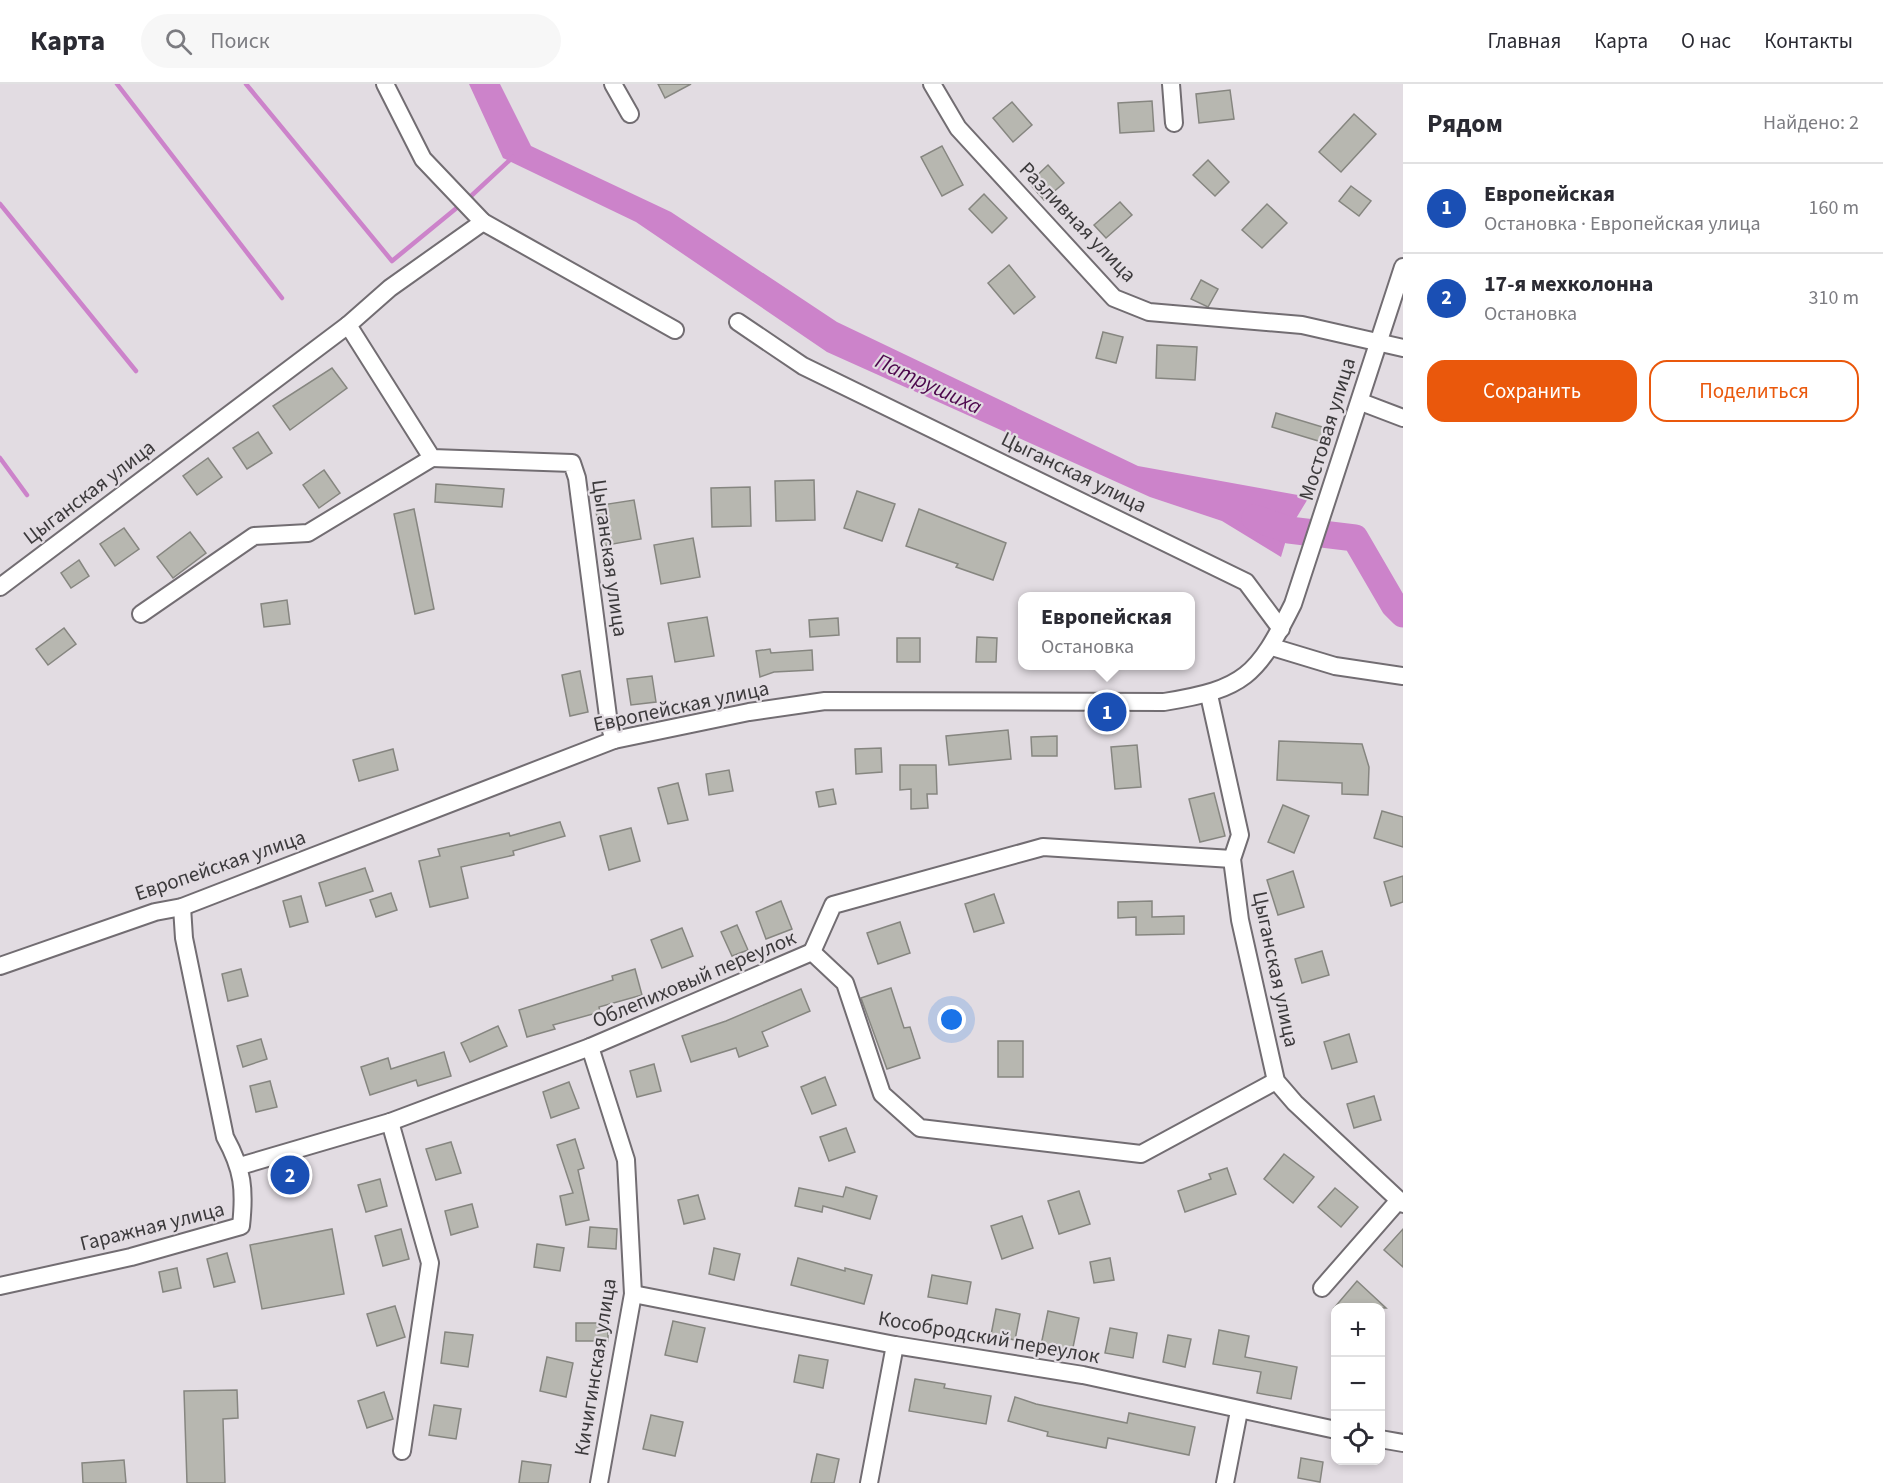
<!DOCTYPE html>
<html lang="ru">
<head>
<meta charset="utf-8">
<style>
	:root { --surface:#fff; --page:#f7f7f7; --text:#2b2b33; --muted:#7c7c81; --line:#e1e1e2; --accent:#ea580c }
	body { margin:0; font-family:"Source Sans 3",sans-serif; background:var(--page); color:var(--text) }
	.controls { position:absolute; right:18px; bottom:18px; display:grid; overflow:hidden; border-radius:12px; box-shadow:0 3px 9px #0003 }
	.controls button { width:54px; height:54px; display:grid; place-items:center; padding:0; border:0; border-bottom:2px solid var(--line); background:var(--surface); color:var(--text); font:30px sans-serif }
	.you { position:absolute; left:952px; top:936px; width:21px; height:21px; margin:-15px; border:4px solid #fff; border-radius:50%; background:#1a73e8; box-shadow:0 0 0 9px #1a73e833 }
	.badge { display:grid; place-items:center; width:39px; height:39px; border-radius:50%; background:var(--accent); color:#fff; font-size:20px; font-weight:700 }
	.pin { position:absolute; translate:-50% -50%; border:3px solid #fff; box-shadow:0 2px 6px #0006 }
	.popup { position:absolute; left:1018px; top:508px; width:177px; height:78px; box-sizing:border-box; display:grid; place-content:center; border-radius:12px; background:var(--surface); filter:drop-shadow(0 2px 4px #0005); font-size:20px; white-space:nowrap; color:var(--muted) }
	.popup b { font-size:22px; color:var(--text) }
	.popup::after { content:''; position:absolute; left:50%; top:100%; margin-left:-12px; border:12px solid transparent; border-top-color:var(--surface) }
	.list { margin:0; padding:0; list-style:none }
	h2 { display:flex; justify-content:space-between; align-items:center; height:78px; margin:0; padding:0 24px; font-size:26px }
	h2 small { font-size:20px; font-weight:400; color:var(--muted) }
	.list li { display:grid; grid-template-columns:39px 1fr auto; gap:18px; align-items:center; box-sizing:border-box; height:90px; padding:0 24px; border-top:2px solid var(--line) }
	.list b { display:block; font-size:22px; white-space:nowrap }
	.list p { margin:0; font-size:20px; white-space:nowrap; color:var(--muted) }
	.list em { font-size:20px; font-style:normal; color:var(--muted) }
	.actions { display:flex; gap:12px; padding:18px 24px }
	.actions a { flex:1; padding:14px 0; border:2px solid var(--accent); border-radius:18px; text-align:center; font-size:21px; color:var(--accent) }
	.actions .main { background:var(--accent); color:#fff }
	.icon { flex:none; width:33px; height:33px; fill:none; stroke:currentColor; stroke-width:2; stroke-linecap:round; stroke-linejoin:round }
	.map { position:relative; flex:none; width:1403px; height:1399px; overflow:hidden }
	header { display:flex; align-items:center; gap:36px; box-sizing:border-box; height:84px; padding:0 30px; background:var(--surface); border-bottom:2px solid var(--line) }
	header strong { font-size:28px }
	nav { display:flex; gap:33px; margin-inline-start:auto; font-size:21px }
	.search { width:420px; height:54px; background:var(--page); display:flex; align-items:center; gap:15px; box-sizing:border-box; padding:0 21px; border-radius:33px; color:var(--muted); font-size:22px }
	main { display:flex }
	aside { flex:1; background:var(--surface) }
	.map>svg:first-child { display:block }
	.water { fill:#cc83ca }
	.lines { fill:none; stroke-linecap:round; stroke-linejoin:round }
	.stream { stroke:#cc83ca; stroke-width:4.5 }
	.river { stroke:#cc83ca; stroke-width:27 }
	.building { fill:#b7b7b0; stroke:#868680; stroke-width:1.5 }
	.minor-casing { stroke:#726d72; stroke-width:20 }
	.minor { stroke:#fff; stroke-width:16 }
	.labels { text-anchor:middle; stroke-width:4.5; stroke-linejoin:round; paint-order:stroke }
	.street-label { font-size:21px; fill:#3c3a3c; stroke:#e2dce2 }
	.water-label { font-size:22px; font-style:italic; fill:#4c074c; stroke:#e2dce2 }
</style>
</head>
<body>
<header>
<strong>Карта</strong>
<div class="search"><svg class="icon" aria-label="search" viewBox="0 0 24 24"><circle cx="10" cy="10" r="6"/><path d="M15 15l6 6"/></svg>Поиск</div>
<nav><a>Главная</a><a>Карта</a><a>О нас</a><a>Контакты</a></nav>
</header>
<main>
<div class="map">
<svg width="1403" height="1399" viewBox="0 0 1403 1399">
	<rect width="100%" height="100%" fill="#e2dce2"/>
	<!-- water -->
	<polygon class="water" points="469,0 500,0 531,62 671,128 837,238 1138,382 1309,413 1289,446 1281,473 1222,437 1150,413 827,268 636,138 503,74"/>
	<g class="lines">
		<!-- stream -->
		<g class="stream">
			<polyline points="117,0 282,214"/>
			<polyline points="246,0 392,177 470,113 513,73"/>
			<polyline points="0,120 136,287"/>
			<polyline points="0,374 27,411"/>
		</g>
		<!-- river -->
		<polyline class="river" points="1255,434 1289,446 1355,454 1394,521 1403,530"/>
	</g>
	<!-- building -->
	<g class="building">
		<polygon points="658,0 691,0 665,14"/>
		<polygon points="1230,6 1234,35 1199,39 1196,10"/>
		<polygon points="1152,17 1154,47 1120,49 1118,19"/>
		<polygon points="1012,18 1032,41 1013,58 993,34"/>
		<polygon points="1354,30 1376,50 1341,88 1319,68"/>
		<polygon points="942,62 963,101 942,112 921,73"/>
		<polygon points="1208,76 1229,98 1215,112 1193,91"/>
		<polygon points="1048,81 1064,99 1044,116 1029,99"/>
		<polygon points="1351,102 1371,117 1359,132 1339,117"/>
		<polygon points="984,110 1007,134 992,149 969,125"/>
		<polygon points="1120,118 1132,131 1106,154 1094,141"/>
		<polygon points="1267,120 1287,139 1262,164 1242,146"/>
		<polygon points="1009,181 1035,213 1014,230 988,199"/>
		<polygon points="1201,196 1218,205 1208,223 1191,215"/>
		<polygon points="1103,248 1123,253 1116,279 1096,274"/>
		<polygon points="1157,261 1197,263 1195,296 1156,294"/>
		<polygon points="332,284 347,304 290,346 273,322"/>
		<polygon points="1276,329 1329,345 1325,359 1272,343"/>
		<polygon points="258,348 272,369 247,385 233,364"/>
		<polygon points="208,374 222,393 197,411 183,392"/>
		<polygon points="324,386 340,409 319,424 303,401"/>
		<polygon points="814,396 815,436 776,437 775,397"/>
		<polygon points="436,400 504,405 502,423 435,418"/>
		<polygon points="750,403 751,442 712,443 711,404"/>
		<polygon points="857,407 895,420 882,457 844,444"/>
		<polygon points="634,416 641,455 602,462 595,422"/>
		<polygon points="414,425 434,525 415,530 394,430"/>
		<polygon points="919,425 1006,459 993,496 956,483 958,480 906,462"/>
		<polygon points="124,444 139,465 115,482 100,460"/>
		<polygon points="190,448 206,469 173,494 157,473"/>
		<polygon points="693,454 700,493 661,500 654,461"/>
		<polygon points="79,476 89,492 71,504 61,489"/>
		<polygon points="287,516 290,540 264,543 261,520"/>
		<polygon points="707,533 714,572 675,578 668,539"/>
		<polygon points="838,534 839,551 810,553 809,536"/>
		<polygon points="64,544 76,560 48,581 36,565"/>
		<polygon points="977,553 997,554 996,578 976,578"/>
		<rect x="897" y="554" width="23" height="24"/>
		<polygon points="770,565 771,569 812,566 813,586 774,588 760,593 756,567"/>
		<polygon points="580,587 588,628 570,632 562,591"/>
		<polygon points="652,592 656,618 631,621 627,595"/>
		<polygon points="1008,646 1011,675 949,681 946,652"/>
		<polygon points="1057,652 1057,672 1032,672 1031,653"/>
		<polygon points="1279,657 1362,660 1369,683 1368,711 1342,710 1342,699 1277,696"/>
		<polygon points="1137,661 1141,703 1115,705 1111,663"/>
		<polygon points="881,664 882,688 856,690 855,665"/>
		<polygon points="393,665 398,686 359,697 353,676"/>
		<polygon points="900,681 936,681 937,710 927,710 928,724 911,725 911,705 900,706"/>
		<polygon points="729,686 733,707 709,711 706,690"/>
		<polygon points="678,699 688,736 668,740 658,704"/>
		<polygon points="833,705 836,720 819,723 816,708"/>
		<polygon points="1214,709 1225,752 1200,758 1189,715"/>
		<polygon points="1283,721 1309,732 1294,769 1268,758"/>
		<polygon points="1382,727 1403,733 1403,763 1374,754"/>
		<polygon points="560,738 565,752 513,767 514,771 461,783 468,814 430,823 419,777 440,772 438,765 509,749 510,752"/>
		<polygon points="631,744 640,777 609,786 600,752"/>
		<polygon points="365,784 373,807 326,822 319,799"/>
		<polygon points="1293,787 1304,823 1278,831 1267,796"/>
		<polygon points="1403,792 1403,818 1391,822 1384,798"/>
		<polygon points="391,809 397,826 376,833 370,816"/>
		<polygon points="994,810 1004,839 974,848 965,820"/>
		<polygon points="301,812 308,838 290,843 283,817"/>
		<polygon points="781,817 792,845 766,855 756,828"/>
		<polygon points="1152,817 1152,833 1184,832 1184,850 1136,851 1136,833 1118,834 1118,818"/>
		<polygon points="900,838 910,869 878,880 867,849"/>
		<polygon points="737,841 748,866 732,872 721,848"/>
		<polygon points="682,844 693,872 662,884 651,856"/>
		<polygon points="1322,867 1329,891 1302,899 1295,875"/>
		<polygon points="241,885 248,912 228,917 222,890"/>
		<polygon points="635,885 642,911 599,923 600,928 553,941 555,945 527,953 519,926 613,896 612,892"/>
		<polygon points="891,904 904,944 910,943 920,974 887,985 861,914"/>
		<polygon points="801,905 810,927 762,948 768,962 739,973 736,964 691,978 682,952 726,937"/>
		<polygon points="498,942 507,962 470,978 461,959"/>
		<polygon points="1349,950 1357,978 1332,985 1324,958"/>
		<polygon points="261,955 267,975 243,983 237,962"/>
		<rect x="998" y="957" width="25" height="36"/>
		<polygon points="444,968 451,992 418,1002 416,996 370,1011 361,983 388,974 391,985"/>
		<polygon points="654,980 661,1007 637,1013 630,987"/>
		<polygon points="825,993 836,1021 812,1030 801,1003"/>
		<polygon points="270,997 277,1023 256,1028 250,1002"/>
		<polygon points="569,998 579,1024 551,1034 543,1008"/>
		<polygon points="1374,1012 1381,1036 1354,1044 1347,1020"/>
		<polygon points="846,1044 855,1068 829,1077 820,1053"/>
		<polygon points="575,1055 584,1084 578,1086 589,1136 566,1141 560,1112 573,1109 557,1061"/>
		<polygon points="451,1058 461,1089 436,1096 426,1065"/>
		<polygon points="1284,1070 1314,1093 1293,1119 1264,1095"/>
		<polygon points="1227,1084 1236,1110 1185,1128 1178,1107 1211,1095 1209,1090"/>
		<polygon points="380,1095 387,1122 366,1128 358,1101"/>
		<polygon points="846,1103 877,1112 870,1135 823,1122 822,1128 795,1122 799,1104 843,1113"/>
		<polygon points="1335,1104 1358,1123 1341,1143 1318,1123"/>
		<polygon points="1079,1107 1090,1140 1059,1150 1048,1117"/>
		<polygon points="698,1111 705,1135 684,1140 678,1116"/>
		<polygon points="472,1120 478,1143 451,1151 445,1127"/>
		<polygon points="1022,1132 1033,1164 1002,1175 991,1142"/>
		<polygon points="590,1143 617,1145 616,1165 588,1163"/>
		<polygon points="332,1145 344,1210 262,1225 250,1161"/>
		<polygon points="401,1145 409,1175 383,1182 375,1152"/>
		<polygon points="1403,1145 1403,1183 1384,1166"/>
		<polygon points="537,1160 564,1164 560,1187 534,1183"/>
		<polygon points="714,1164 740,1170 734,1196 709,1190"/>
		<polygon points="227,1169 235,1198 214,1203 207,1175"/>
		<polygon points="798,1174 845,1187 845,1184 872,1191 864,1220 791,1201"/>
		<polygon points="1110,1174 1114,1196 1094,1199 1090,1178"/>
		<polygon points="177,1184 181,1204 163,1208 159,1188"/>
		<polygon points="932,1191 971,1198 967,1220 928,1213"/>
		<polygon points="1357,1197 1386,1224 1334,1224"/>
		<polygon points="395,1222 405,1253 377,1262 367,1230"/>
		<polygon points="996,1225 1020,1230 1015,1256 991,1251"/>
		<polygon points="1048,1227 1079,1234 1071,1273 1040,1266"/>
		<polygon points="673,1237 705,1244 697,1278 665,1271"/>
		<rect x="576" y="1239" width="32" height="18"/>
		<polygon points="1110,1244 1137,1249 1133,1274 1105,1269"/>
		<polygon points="1219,1246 1249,1252 1245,1273 1297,1283 1291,1315 1257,1309 1261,1288 1213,1280"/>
		<polygon points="445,1248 473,1251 468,1283 441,1279"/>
		<polygon points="1168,1251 1191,1255 1185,1283 1163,1278"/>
		<polygon points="799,1271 828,1276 823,1304 794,1298"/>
		<polygon points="547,1273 573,1279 566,1313 540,1307"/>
		<polygon points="915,1295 945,1300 944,1304 991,1312 986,1340 909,1327"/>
		<polygon points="237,1306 238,1334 223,1335 225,1399 187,1399 184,1307"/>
		<polygon points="384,1308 393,1335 367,1344 358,1317"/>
		<polygon points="1015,1313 1036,1320 1127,1339 1129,1329 1195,1343 1189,1371 1108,1354 1106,1364 1047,1352 1048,1348 1008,1337"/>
		<polygon points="434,1321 461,1325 456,1355 429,1351"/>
		<polygon points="651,1331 683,1338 675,1372 643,1365"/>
		<polygon points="817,1370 839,1375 834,1399 811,1399"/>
		<polygon points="1301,1374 1323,1378 1320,1398 1298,1394"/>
		<polygon points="124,1376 126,1399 83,1399 82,1379"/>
		<polygon points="522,1377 551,1381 548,1399 519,1399"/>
	</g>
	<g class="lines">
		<!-- minor casing -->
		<g class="minor-casing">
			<g id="minor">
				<polyline points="385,0 423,75 483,138 675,246"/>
				<polyline points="613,0 630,30"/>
				<polyline points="932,0 958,44 1114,214 1149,228 1302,241 1403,264"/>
				<polyline points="1171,0 1174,39"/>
				<polyline points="738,238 803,282 1246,498 1281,545"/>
				<polyline points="348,241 390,204 483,138"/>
				<polyline points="1361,318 1403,334"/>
				<polyline points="0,503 348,241 432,374 572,379 577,394 609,640 614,656"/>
				<polyline points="141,530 254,452 308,449 432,374"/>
				<polyline points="1272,563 1335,582 1403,592"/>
				<polyline points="1209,611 1240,751 1232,775 1240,836 1276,997 1295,1019 1403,1120"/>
				<polyline points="812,868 833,821 1043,763 1232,775"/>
				<path d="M0,882L155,828L182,823L614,656L749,628L825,617L1164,618C1245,605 1257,592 1293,520L1403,183"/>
				<polyline points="590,963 626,1076 633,1210 599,1399"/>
				<polyline points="390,1038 430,1179 402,1367"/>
				<polyline points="240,1082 390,1038 590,963 812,868 845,899 882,1010 920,1044 1141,1070 1276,997"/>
				<path d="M0,1202L131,1173L241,1142C245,1105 243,1086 225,1053L184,854L182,823"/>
				<polyline points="1322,1204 1399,1116"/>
				<polyline points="633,1210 895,1261 1083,1291 1336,1346"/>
				<polyline points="1380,1355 1403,1359"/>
				<polyline points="869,1399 895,1261"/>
				<polyline points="1225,1399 1239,1327"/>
			</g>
		</g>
		<!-- minor -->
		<use href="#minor" class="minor"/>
	</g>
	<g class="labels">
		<!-- street labels -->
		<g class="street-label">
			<text transform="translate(1078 138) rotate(46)" y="7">Разливная улица</text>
			<text transform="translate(1327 345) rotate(-73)" y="7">Мостовая улица</text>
			<text transform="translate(1074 388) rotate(26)" y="7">Цыганская улица</text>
			<text transform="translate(89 408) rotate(-37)" y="7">Цыганская улица</text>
			<text transform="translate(610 474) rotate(82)" y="7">Цыганская улица</text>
			<text transform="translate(681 622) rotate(-12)" y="7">Европейская улица</text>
			<text transform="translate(220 781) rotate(-19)" y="7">Европейская улица</text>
			<text transform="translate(1276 885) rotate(78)" y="7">Цыганская улица</text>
			<text transform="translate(694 895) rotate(-23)" y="7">Облепиховый переулок</text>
			<text transform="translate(152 1142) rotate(-14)" y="7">Гаражная улица</text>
			<text transform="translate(989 1253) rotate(10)" y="7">Кособродский переулок</text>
			<text transform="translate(595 1283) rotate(-81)" y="7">Кичигинская улица</text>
		</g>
		<!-- water labels -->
		<g class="water-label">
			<text transform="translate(929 299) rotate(25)" y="8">Патрушиха</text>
		</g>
	</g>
</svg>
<div class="controls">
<button>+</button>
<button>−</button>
<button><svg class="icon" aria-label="locate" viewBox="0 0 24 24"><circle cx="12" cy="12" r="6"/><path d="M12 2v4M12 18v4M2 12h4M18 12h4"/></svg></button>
</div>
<div class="you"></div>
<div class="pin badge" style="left:1107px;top:628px;background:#1a4fb4">1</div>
<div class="popup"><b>Европейская</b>Остановка</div>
<div class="pin badge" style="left:290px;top:1091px;background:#1a4fb4">2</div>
</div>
<aside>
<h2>Рядом<small>Найдено: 2</small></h2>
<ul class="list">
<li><span class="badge" style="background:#1a4fb4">1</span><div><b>Европейская</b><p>Остановка · Европейская улица</p></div><em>160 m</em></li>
<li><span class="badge" style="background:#1a4fb4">2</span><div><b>17-я мехколонна</b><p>Остановка</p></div><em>310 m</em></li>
</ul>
<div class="actions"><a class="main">Сохранить</a><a>Поделиться</a></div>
</aside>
</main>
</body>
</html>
